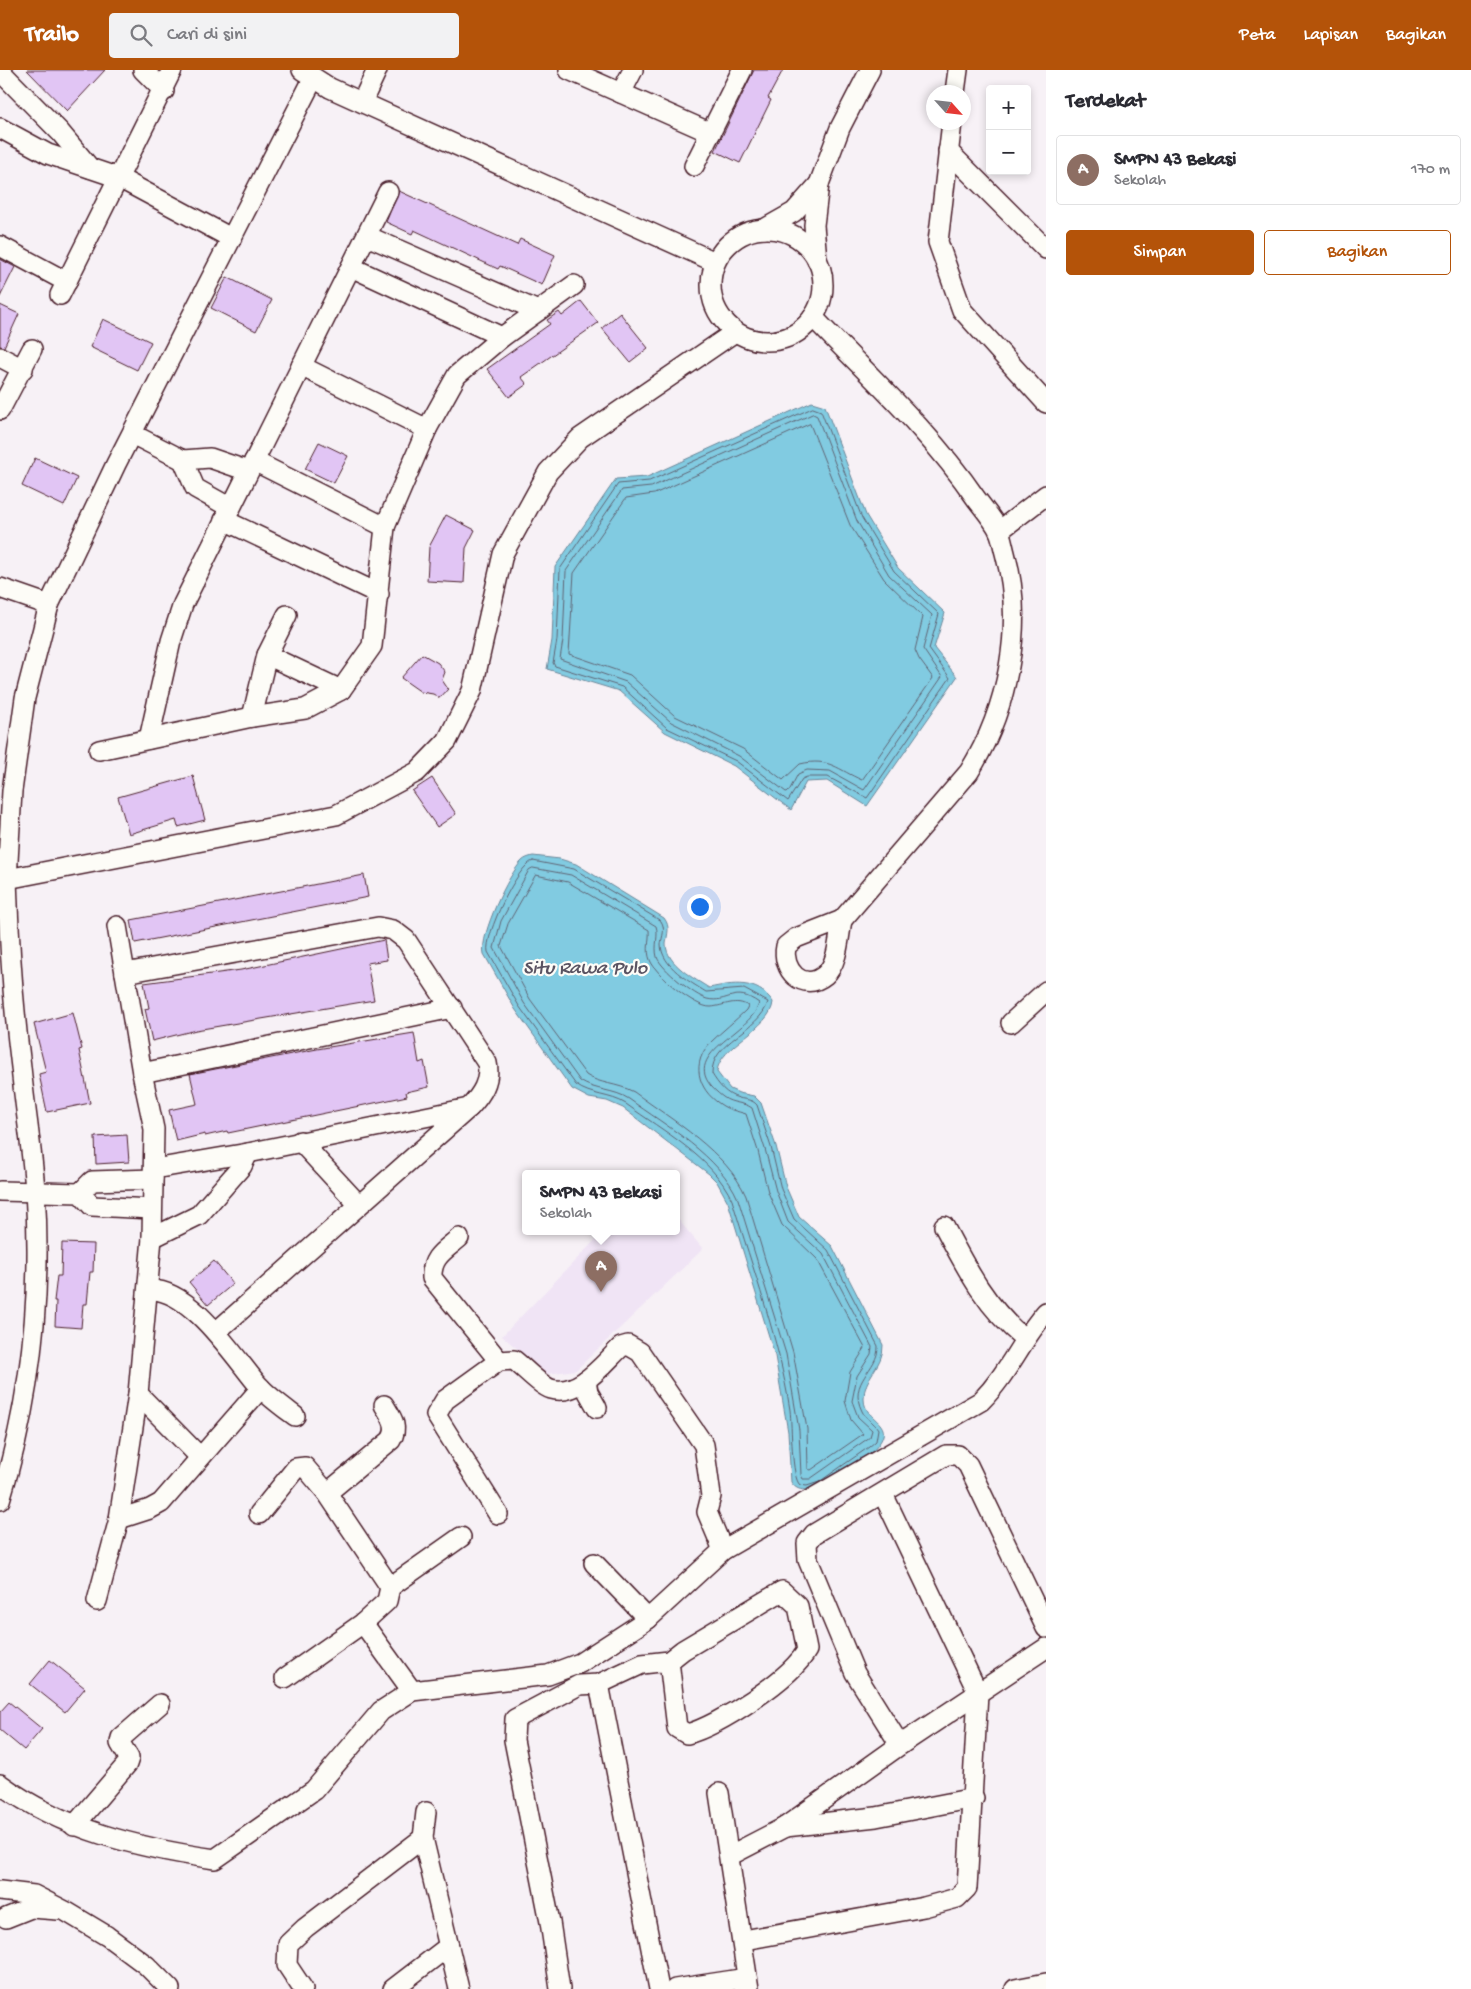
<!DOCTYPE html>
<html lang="id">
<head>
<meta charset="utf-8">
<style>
	:root { --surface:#fff; --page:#f2f2f3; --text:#2b2b33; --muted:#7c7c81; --line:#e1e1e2; --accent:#b45309 }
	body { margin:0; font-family:"Gochi Hand",sans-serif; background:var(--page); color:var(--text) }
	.controls { position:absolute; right:15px; top:15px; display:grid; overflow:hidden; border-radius:5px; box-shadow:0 2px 8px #0003 }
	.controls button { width:45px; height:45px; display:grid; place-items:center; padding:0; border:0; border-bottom:1px solid var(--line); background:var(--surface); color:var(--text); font:25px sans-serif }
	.compass { position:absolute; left:926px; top:15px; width:45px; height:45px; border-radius:50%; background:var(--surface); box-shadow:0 2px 8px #0003; rotate:117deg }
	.you { position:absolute; left:699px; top:836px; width:18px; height:18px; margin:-12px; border:4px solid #fff; border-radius:50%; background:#1a73e8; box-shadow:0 0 0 8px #1a73e833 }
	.badge { display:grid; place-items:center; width:32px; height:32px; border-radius:50%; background:var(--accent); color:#fff; font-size:16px; font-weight:700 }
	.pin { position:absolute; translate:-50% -41px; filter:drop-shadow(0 1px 2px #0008) }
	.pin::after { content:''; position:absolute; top:26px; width:18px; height:15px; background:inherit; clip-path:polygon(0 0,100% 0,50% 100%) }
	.popup { position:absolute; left:522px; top:1100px; width:158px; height:65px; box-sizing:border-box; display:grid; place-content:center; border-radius:5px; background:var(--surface); filter:drop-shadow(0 1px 4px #0005); font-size:16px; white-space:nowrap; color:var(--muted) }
	.popup b { font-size:19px; color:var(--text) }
	.popup::after { content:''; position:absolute; left:50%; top:100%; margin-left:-10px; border:10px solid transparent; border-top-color:var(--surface) }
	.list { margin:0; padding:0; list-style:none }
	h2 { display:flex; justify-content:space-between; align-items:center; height:65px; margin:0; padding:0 20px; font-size:21px }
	h2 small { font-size:16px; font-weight:400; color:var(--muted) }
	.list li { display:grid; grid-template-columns:32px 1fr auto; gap:15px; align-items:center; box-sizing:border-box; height:70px; margin:0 10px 10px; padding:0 10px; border:1px solid var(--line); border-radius:5px }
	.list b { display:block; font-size:19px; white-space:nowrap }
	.list p { margin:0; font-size:16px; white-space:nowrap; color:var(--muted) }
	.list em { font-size:16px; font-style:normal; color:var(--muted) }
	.actions { display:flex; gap:10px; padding:15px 20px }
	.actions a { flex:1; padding:11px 0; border:1px solid var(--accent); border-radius:5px; text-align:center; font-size:18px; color:var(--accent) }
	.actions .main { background:var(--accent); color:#fff }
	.icon { flex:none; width:28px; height:28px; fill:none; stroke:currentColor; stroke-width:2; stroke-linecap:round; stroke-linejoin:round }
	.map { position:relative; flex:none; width:1046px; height:1919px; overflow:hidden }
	header { display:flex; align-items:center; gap:30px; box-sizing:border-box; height:70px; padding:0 25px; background:var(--accent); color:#fff }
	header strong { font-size:24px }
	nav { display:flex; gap:28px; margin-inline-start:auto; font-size:18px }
	.search { width:350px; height:45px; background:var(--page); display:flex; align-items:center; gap:12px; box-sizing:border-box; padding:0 18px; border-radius:5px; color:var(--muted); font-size:19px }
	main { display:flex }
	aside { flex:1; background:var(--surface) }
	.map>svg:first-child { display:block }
	.built { fill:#f0e4f5 }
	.water { fill:#81cbe1; stroke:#6b8698 }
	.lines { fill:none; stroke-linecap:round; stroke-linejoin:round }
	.shore { stroke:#606474; stroke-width:1 }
	.building { fill:#e1c5f4; stroke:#4a1f2b }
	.minor-casing { stroke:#4a1f2b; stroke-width:22 }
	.minor { stroke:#fdfcf7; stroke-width:19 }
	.labels { text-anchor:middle; stroke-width:4.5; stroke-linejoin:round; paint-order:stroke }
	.water-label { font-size:20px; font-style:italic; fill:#5a5362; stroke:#fdfcf7 }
</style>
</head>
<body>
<header>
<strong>Trailo</strong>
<div class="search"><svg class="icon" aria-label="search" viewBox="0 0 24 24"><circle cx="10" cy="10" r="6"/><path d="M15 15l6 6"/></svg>Cari di sini</div>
<nav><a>Peta</a><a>Lapisan</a><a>Bagikan</a></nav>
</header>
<main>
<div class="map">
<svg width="1046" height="1919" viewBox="0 0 1046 1919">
	<rect width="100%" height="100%" fill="#f7f1f6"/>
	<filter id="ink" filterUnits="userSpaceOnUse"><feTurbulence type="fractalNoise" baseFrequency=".02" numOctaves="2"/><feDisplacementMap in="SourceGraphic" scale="10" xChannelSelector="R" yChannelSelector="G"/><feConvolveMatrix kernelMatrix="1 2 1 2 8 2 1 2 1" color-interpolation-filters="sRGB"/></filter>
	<g filter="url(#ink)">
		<!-- built -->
		<polygon class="built" points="676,1147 703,1179 576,1300 547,1304 502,1266 604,1161 676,1161"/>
		<!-- water -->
		<g class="water">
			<polygon points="812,332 825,336 866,445 898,498 945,543 934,578 957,607 867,736 827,711 806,712 791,740 734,696 665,662 619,621 547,599 552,570 555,497 616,409 647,407"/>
			<path d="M533,786L560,789L576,794L664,848C671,857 667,864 666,874C666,894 695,909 709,918C733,913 757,909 773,932C771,959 719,975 717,1002L730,1019L739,1023L754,1026L761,1033L776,1076L786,1117L799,1147L832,1176L883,1275C884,1296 863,1307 864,1329C864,1353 901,1351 873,1381C856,1392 806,1438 791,1412L788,1362L775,1286L728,1132L717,1112L709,1104L623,1038L607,1031L589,1028L572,1019L515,939L484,884C479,866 509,803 522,791C525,788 529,787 533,786Z"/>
		</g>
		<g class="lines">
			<!-- shore -->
			<g class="shore">
				<polygon points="813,338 821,341 862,448 894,501 939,544 929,579 950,608 867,728 828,707 807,707 802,709 788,731 736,691 667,658 622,617 555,596 553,593 557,570 560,499 618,414 649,411"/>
				<polygon points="813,344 817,346 857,451 889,505 932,545 923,579 942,607 864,720 830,701 807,700 798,704 789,721 786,722 739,686 671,652 626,612 560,589 563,570 566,501 622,420 651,417"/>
				<path d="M810,354L850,455L884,509L923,547L915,580L919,589L933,608L862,710C838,700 830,687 800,694L783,710L743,679L675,646L630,605L569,584L574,503L626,428L654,424Z"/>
				<path d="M533,791L574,799L661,851C666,859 662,866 661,874C661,896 690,912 706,922L744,919L768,932C759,962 711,971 712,1004C718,1014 726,1025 739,1028C746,1030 752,1029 757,1035L771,1077L781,1119L794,1149L828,1180L878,1276C879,1300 847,1311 862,1341C865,1348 874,1352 878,1359L876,1371L869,1377L819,1412L807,1416L800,1415C791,1407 792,1356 790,1340C779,1269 753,1200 732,1130C713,1088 663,1061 626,1034C610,1024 591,1026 576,1015L519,936L488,882C484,866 518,794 533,791Z"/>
				<path d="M533,798L571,805L656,856C659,865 654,876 657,887C661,899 695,926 707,929C728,934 734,915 759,933C751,966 668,986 723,1027C732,1034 744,1032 752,1038L765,1079L776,1121L788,1152L823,1184L872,1277L871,1284L857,1306L852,1331L858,1347L872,1360L870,1367L810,1409H803L801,1405L799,1360L786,1284L738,1129C720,1086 666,1056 629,1029C614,1019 595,1021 580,1011L524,933L494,878L501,851L529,800Z"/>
				<path d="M536,805L568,812L649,860C650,869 646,880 650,890C656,905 695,938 711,937C724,936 736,928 748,936L746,940C735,951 722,961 711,972C691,992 697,1019 720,1034C728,1040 737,1041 746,1044L758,1081L768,1122L782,1155L817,1189L865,1278L850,1302L845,1331L851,1350L863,1364L811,1400L808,1399L807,1359L793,1282L746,1126C727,1082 672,1050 634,1022C617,1013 599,1014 586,1005L530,929L501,876L508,854Z"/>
			</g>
		</g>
		<!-- building -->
		<g class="building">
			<polygon points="27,0 105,0 67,41"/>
			<polygon points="754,0 783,0 768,28 771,30 740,93 715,81"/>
			<polygon points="399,121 517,175 520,169 555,185 542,215 500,196 498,199 414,160 412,164 386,152"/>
			<polygon points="0,189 15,197 0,227"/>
			<polygon points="227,207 272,230 256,261 211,238"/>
			<polygon points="581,231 598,253 521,307 527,314 509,327 487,299 550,254 547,250 559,242 562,246"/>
			<polygon points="0,235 19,244 4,277 0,276"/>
			<polygon points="620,243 648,278 630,292 602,258"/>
			<polygon points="103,249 151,272 137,300 90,277"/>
			<polygon points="319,372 348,386 334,413 305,399"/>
			<polygon points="35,388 77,408 64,436 22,416"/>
			<polygon points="446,445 475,460 466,478 464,513 427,511 429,477"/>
			<polygon points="422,584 438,593 445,602 442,610 448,619 440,628 433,624 421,622 401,608"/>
			<polygon points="193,706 205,750 178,757 176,750 129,764 118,727"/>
			<polygon points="432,708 456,744 437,757 412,721"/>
			<polygon points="364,805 368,827 135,873 131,850"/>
			<polygon points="384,870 387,890 367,893 374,930 196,960 152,971 145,939 149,938 144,913 241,900"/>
			<polygon points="73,943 82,979 79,980 90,1033 47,1042 39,1004 46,1002 34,954"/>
			<polygon points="414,963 419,993 424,991 429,1017 406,1022 407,1026 384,1031 228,1063 227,1061 205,1066 205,1064 176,1071 169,1040 197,1034 190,1004 317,979"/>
			<polygon points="127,1065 129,1092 96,1094 95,1067"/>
			<polygon points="62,1173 94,1174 93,1202 90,1202 87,1234 83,1234 81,1258 55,1256 56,1231 54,1231 57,1206 61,1206"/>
			<polygon points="214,1191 233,1214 208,1235 189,1212"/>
			<polygon points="50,1590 85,1618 65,1642 30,1614"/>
			<polygon points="9,1632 42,1659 24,1680 0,1660 0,1642"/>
		</g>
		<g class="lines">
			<!-- minor casing -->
			<g class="minor-casing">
				<g id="minor">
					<polyline points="143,0 164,21"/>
					<polyline points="302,0 330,18 715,192"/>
					<polyline points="569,0 711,63"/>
					<polyline points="0,1 60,62 90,98"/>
					<polyline points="313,9 116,394 49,535 25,628 12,721 7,809 336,745 417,702 447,671 472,621 503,484 548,402 580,368 735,262"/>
					<polyline points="955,22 958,0"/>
					<polyline points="621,23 633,0"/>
					<polyline points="362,32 377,0"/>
					<polyline points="952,52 938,172 962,240 1046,333"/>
					<polyline points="0,58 48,84 119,108 231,168"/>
					<polyline points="948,81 1046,179"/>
					<polyline points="694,96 742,0"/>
					<polyline points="819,114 840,58 870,0"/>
					<circle cx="767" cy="215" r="56"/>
					<polyline points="764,159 794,142 819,114 814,155 817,190"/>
					<polyline points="367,166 538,241"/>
					<polyline points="0,176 67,212"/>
					<polyline points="351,197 502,267"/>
					<polyline points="60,225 172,0"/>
					<path d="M813,247C868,305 930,361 975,427C983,438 993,449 999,461C1002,468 1003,476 1005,483C1025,555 1008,639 969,702L842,850"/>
					<polyline points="0,287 23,299"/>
					<polyline points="301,296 427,359"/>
					<polyline points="0,340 32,279"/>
					<polyline points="132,364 183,390 210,388 248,401"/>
					<polyline points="183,390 195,418 229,437"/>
					<polyline points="254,391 385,457"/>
					<polyline points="224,450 379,524"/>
					<polyline points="999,461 1046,425"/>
					<polyline points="0,518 49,535"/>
					<polyline points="267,585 341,620"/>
					<polyline points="252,647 267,585 287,545"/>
					<polyline points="149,669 171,571 183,534 388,122"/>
					<polyline points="99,680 252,647 305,639 341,620 372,576 385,457 427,359 457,305 502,267 574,215"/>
					<path d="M842,850C839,866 838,894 825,905C803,923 781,900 786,876L796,868Z"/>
					<path d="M125,903L378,857L393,860L406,870L487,993C491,1011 481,1025 470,1037L216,1262"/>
					<polyline points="1011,953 1046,921"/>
					<polyline points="142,1003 452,938"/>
					<polyline points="300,1071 359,1135"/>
					<polyline points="154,1099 248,1083 469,1038"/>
					<polyline points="0,1121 80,1123 92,1136 152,1139"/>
					<polyline points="80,1123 92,1111 153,1109"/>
					<path d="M944,1156C966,1198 987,1239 1025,1269"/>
					<polyline points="152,1168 199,1145 242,1096 248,1083"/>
					<path d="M459,1168C444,1181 431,1187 432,1208L499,1291"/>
					<path d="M149,1220C190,1217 235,1288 259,1316C269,1327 283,1337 295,1346"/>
					<polyline points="586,1310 588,1322 597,1338"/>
					<polyline points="138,1324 199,1386"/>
					<path d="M327,1423L391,1370C399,1357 392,1348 384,1335"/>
					<path d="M0,1430C31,1330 42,1225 35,1120C32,1079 25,1038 21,997C13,934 9,872 7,809"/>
					<polyline points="259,1444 296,1398 305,1397 327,1423 390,1517 387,1531 363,1553 412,1621"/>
					<path d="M498,1444L436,1345L445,1330L499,1291L514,1290C523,1297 541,1316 551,1319C579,1327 603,1294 621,1277L628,1275L640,1282L704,1375L711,1426L707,1442L723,1480"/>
					<polyline points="119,1449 150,1439 161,1433 261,1318"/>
					<polyline points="594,1493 648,1549"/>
					<polyline points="390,1517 461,1467"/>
					<polyline points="97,1531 119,1449 138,1324 152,1168 154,1059 142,1003 117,856"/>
					<polyline points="285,1608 363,1553"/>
					<polyline points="599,1614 659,1919"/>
					<polyline points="900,1675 855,1603 808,1490 807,1473 814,1464 946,1385 958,1385 968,1395 1046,1558"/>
					<path d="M0,1714C63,1760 139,1778 215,1789L314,1720L381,1641L412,1621L548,1605L580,1593L648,1549L723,1480L981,1331C1008,1304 1021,1270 1046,1242"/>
					<polyline points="719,1723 749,1919"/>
					<polyline points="426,1742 423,1768 459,1919"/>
					<polyline points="74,1756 127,1694 129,1688 120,1673 121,1668 160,1634"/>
					<polyline points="785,1757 876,1747 974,1728"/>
					<polyline points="731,1785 785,1757 900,1675 1046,1578"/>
					<polyline points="0,1821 34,1825 67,1842 107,1866 146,1895 170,1919"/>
					<polyline points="6,1848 31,1838 58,1840"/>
					<polyline points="744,1870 924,1837 957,1828 967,1818 978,1623 883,1424"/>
					<polyline points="303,1919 287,1895 288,1874 305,1858 423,1768"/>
					<polyline points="393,1919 449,1876"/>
					<path d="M560,1919L550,1852L514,1670L515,1649L579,1615L599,1614L642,1594L669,1591L683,1580L782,1521L798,1536L807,1580C791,1609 718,1656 687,1664L677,1658L669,1591"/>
					<polyline points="675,1919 747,1908"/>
					<polyline points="1015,1919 1046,1913"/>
				</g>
			</g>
			<!-- minor -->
			<use href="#minor" class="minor"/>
		</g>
	</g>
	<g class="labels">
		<!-- water labels -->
		<g class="water-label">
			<text x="585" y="903">Situ Rawa Pulo</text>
		</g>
	</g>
</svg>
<div class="controls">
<button>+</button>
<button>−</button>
</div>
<svg class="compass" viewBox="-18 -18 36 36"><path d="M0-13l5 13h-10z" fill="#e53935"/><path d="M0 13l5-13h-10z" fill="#7c7c81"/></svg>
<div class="you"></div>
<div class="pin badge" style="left:601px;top:1222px;background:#8d6e63">A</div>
<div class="popup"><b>SMPN 43 Bekasi</b>Sekolah</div>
</div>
<aside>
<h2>Terdekat<small></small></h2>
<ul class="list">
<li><span class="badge" style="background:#8d6e63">A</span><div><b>SMPN 43 Bekasi</b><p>Sekolah</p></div><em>170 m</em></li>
</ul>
<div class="actions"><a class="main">Simpan</a><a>Bagikan</a></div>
</aside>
</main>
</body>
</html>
